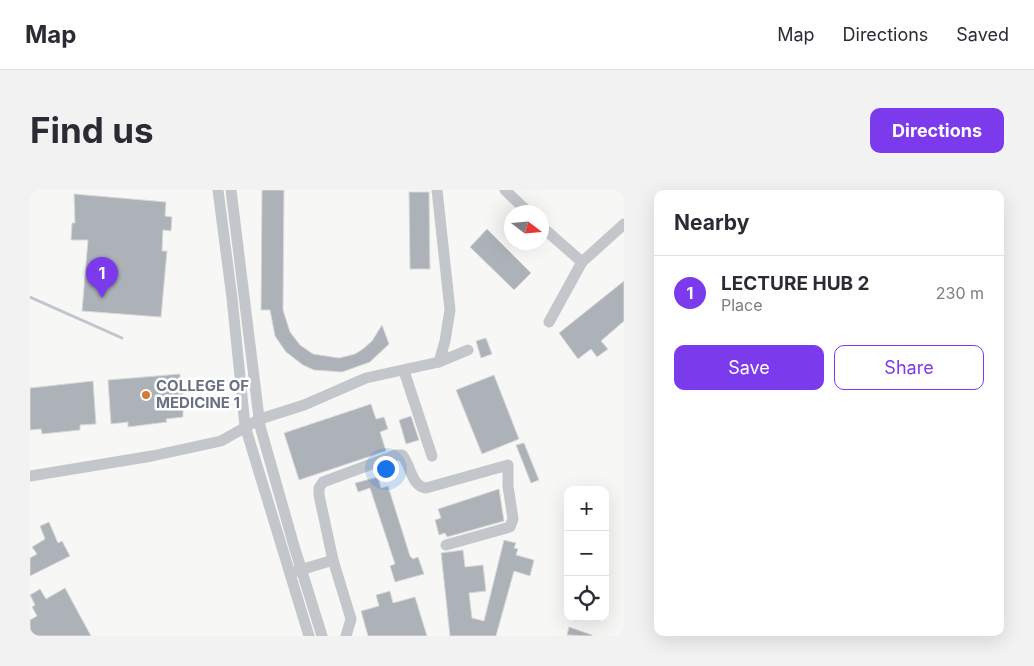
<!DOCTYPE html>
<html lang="en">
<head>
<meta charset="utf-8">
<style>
	:root { --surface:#fff; --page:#f2f2f3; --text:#2b2b33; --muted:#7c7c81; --line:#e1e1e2; --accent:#7c3aed }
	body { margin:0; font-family:Inter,sans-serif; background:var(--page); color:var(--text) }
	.controls { position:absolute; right:15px; bottom:15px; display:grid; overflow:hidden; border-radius:10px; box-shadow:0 5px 20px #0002 }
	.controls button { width:45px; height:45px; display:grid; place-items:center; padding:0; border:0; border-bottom:1px solid var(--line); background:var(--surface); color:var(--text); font:25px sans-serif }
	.compass { position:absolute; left:474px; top:15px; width:45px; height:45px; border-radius:50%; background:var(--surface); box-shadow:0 5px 20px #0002; rotate:106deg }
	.you { position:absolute; left:355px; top:278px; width:18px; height:18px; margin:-12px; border:4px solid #fff; border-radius:50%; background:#1a73e8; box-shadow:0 0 0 8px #1a73e833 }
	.badge { display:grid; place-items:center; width:32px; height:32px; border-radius:50%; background:var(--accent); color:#fff; font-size:16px; font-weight:700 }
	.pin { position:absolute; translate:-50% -41px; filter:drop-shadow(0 1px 2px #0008) }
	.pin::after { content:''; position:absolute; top:26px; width:18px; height:15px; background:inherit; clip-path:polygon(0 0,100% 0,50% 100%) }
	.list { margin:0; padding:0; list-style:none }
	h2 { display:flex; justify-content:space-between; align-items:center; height:65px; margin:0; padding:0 20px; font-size:21px }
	h2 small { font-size:16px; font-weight:400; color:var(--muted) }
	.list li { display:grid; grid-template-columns:32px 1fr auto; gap:15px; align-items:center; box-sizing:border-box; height:75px; padding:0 20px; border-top:1px solid var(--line) }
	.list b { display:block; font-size:19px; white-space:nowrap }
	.list p { margin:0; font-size:16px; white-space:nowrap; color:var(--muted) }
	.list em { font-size:16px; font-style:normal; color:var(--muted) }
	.actions { display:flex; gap:10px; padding:15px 20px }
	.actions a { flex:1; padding:11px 0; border:1px solid var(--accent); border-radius:10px; text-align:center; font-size:18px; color:var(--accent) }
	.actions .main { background:var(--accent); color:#fff }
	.icon { flex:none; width:28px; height:28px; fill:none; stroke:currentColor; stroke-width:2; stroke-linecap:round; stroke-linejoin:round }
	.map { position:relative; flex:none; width:594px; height:446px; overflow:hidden; border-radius:10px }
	header { display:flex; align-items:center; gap:30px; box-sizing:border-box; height:70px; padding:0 25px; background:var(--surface); border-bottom:1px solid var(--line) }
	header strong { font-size:24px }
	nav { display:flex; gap:28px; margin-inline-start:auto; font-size:18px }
	.intro { display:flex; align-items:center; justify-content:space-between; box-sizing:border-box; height:120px; padding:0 30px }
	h1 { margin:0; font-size:35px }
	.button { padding:12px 22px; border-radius:10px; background:var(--accent); color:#fff; font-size:18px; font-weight:700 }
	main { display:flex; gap:30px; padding:0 30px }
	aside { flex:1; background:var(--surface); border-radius:10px; box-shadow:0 5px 20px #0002 }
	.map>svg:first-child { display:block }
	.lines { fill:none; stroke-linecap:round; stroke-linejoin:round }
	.stream { stroke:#bfc6cc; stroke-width:3 }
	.building { fill:#adb2b9; stroke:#d9d9d7 }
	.minor { stroke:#c3c6ca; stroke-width:11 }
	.poi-dot { fill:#d77a35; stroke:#fff; stroke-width:2 }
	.labels { text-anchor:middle; stroke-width:5; stroke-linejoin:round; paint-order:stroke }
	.poi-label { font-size:15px; font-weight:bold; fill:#697284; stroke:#fff; text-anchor:start }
</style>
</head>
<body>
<header>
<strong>Map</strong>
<nav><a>Map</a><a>Directions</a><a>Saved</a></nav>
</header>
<div class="intro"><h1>Find us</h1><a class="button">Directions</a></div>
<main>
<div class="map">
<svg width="594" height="446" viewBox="0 0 594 446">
	<rect width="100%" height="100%" fill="#f7f7f5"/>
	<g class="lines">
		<!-- stream -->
		<polyline class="stream" points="0,107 92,148"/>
	</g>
	<!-- building -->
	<g class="building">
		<polygon points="232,0 254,0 253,120 260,142 270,155 283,164 309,168 325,164 333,159 342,151 352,135 359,154 340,172 312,182 284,180 273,175 256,162 245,146 240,120 231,120"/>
		<polygon points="379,2 399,2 400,79 380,79"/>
		<polygon points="44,4 136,12 135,26 142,27 141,41 133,40 132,61 137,61 131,127 52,121 58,50 41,50 42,33 45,33"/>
		<polygon points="457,39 501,83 484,100 440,57"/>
		<polygon points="594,91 594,131 571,151 578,159 567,167 561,159 548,169 529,143"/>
		<polygon points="456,148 462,164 451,168 446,151"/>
		<polygon points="150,184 150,197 153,197 153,227 136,229 137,232 98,237 98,232 81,234 78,190"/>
		<polygon points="464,185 489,249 452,264 426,200"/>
		<polygon points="63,191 66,234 50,235 50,240 12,244 11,239 0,240 0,198"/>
		<polygon points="341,214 346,229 354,227 358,239 350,242 356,261 269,290 254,243"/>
		<polygon points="381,226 389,250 376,254 369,230"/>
		<polygon points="494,253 509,290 501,293 486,255"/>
		<polygon points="348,287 351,298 358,296 380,366 383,369 388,367 394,384 365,392 360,376 365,374 340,298 328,302 325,293"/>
		<polygon points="469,299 474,331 417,347 415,343 409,345 405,330 411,328 408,319"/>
		<polygon points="19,332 28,353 32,351 40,366 0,386 0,368 7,364 2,357 15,349 10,336"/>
		<polygon points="474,350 486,353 484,358 488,359 486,365 504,370 500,386 484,381 466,446 420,446 411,363 433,360 435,377 453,375 456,401 439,403 442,428 454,431"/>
		<polygon points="35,398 61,446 0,446 0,430 7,426 2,417 5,415 0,405 10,399 16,409"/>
		<polygon points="360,401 363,413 385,407 397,446 338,446 331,421 349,416 346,405"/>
		<polygon points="539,437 562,445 562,446 537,445"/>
	</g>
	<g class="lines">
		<!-- minor -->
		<g class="minor">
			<polyline points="188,0 202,108 215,236 279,446"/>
			<polyline points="201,0 230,236 264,356 292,446"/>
			<polyline points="407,0 420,120 415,151 409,172"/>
			<polyline points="475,0 498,22"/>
			<polyline points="512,37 552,72"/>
			<polyline points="519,132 552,72 594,34"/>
			<polyline points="374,181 402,266"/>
			<polyline points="0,286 122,266 191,251 230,229 274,215 336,188 409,172 438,160"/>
			<polyline points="264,382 303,370"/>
			<path d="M316,446L321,429L303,370L289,305V298L293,292L366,265H372C381,275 381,296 396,298L478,275V296L483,329L480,337L416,355"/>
		</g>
	</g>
	<!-- markers -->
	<circle class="poi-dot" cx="116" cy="205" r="5"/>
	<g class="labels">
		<!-- poi labels -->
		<g class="poi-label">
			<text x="126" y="201">COLLEGE OF<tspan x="126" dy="17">MEDICINE 1</tspan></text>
		</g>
	</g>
</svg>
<div class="controls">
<button>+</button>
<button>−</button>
<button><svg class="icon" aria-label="locate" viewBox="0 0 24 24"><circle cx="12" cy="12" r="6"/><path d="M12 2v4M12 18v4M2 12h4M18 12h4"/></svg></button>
</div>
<svg class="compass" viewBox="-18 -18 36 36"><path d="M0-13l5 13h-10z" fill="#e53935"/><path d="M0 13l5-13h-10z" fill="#7c7c81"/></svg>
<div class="you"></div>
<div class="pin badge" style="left:72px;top:108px">1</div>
</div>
<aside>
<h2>Nearby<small></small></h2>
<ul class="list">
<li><span class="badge">1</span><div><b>LECTURE HUB 2</b><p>Place</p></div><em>230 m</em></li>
</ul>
<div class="actions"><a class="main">Save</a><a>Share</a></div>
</aside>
</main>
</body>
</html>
